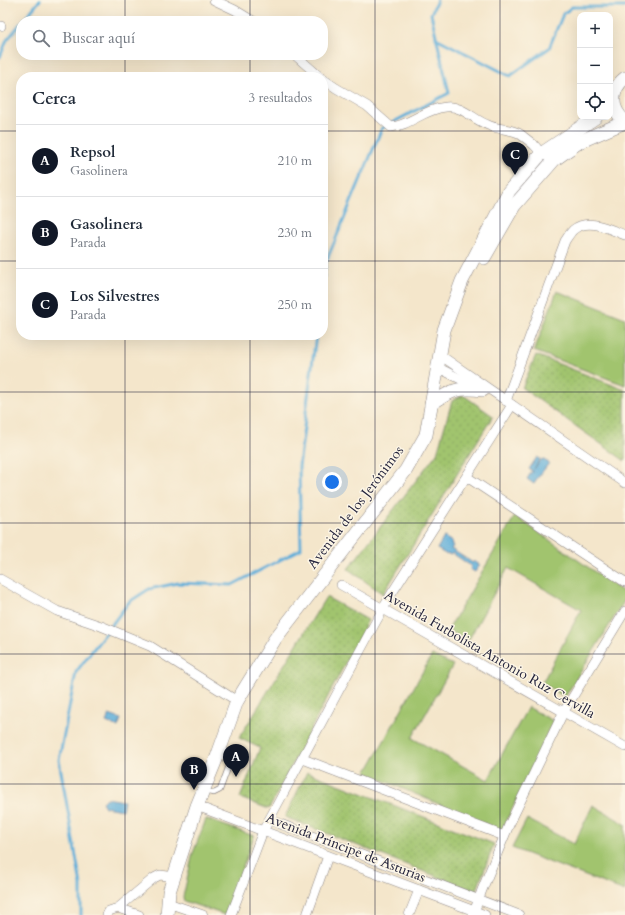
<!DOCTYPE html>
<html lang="es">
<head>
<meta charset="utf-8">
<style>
	:root { --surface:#fff; --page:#f6f6f7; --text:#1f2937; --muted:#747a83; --line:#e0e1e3; --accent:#111827 }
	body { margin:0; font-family:Cardo,serif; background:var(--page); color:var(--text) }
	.controls { position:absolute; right:12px; top:12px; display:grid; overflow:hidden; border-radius:8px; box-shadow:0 4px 16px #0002 }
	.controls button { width:36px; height:36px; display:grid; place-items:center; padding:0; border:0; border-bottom:1px solid var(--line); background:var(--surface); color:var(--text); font:20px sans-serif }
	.you { position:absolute; left:332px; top:482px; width:14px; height:14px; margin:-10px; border:3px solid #fff; border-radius:50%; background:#1a73e8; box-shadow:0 0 0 6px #1a73e833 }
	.badge { display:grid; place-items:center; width:26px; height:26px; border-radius:50%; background:var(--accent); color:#fff; font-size:13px; font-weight:700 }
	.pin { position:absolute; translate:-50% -33px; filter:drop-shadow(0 1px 2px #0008) }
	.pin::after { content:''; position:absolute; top:21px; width:14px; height:12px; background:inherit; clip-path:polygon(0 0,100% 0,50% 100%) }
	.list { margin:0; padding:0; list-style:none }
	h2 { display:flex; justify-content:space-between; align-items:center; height:52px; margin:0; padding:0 16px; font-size:17px }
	h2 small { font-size:13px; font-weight:400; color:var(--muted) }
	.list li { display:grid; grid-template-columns:26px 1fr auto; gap:12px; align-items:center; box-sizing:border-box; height:72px; padding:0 16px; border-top:1px solid var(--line) }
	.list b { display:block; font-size:15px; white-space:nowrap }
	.list p { margin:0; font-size:13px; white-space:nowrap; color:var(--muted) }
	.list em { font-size:13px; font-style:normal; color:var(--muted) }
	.icon { flex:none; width:22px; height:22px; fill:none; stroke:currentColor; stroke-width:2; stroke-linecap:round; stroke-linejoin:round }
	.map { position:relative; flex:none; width:625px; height:915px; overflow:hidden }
	.search { position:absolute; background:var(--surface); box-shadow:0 4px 16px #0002; left:16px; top:16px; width:312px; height:44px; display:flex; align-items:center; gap:10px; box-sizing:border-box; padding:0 14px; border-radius:16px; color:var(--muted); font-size:15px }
	.panel { position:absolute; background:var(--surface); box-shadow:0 4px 16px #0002; left:16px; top:72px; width:312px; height:268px; border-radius:16px }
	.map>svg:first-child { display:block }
	.grass { fill:url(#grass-dots); stroke:#627354 }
	.park { fill:#a1c46e; stroke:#627354 }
	.water { fill:#5faed9; stroke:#40688a }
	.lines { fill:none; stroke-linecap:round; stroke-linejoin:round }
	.stream { stroke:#5faed9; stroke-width:3 }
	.lane-casing { stroke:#8b8483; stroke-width:6 }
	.street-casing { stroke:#8b8483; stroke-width:10 }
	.secondary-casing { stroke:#8b8483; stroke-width:14 }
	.lane { stroke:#fff; stroke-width:4.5 }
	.street { stroke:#fff; stroke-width:9 }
	.secondary { stroke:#fff; stroke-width:13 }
	.grid { fill:none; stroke:#22223b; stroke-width:1; stroke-opacity:0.55 }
	.labels { text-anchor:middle; stroke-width:3; stroke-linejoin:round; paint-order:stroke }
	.street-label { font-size:14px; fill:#22223b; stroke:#fcf5e5 }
</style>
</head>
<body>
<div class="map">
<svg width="625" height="915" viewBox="0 0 625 915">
	<defs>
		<pattern id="grass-dots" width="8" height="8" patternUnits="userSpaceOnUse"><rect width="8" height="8" fill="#a1c46e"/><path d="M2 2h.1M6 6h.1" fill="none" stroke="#8aa860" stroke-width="1.8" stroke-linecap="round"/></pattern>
	</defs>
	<rect width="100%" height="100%" fill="#fcf5e5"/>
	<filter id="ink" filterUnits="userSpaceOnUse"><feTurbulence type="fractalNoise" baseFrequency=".025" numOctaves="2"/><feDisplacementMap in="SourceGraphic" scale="8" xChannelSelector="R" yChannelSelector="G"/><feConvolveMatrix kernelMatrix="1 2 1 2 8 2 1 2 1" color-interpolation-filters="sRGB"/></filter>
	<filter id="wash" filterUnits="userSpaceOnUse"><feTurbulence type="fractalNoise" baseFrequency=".012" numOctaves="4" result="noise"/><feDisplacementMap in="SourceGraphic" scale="16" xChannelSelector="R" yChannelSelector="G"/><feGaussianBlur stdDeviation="0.9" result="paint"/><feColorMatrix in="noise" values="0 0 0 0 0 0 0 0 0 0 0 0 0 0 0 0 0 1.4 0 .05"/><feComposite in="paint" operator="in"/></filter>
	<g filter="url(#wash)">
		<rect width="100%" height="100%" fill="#f4e6cb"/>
		<!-- grass -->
		<g class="grass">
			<polygon points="536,355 625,390 625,461 522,388"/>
			<polygon points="463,395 493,416 383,594 348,569 437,453 452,401"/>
			<polygon points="326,597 368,620 269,809 240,798 260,748 239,738"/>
			<polygon points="307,772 494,844 476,892 285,817"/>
		</g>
		<!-- park -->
		<g class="park">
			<polygon points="557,291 625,318 625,385 534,351"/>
			<polygon points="515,516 625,593 625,600 565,697 542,683 581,610 508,568 468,641 448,630"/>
			<polygon points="432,655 453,665 412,738 488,780 528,707 553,721 502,831 366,773"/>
			<polygon points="593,805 625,824 625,891 512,848 527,819 574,844"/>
			<polygon points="206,819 254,836 225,915 184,901 183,897 193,853"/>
		</g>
		<!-- water -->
		<g class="water">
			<polygon points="537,457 540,459 534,469 542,459 549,463 536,480 536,481 534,484 527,479 532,471 534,472 529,469"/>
			<polygon points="444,537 452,542 451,545 453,546 451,549 473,563 474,561 480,565 475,572 470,569 471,566 452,553 451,555 448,554 447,555 437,549"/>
			<polygon points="109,715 121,719 118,727 106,722"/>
			<polygon points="106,798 124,801 122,810 105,807 102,802"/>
		</g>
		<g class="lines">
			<!-- stream -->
			<g class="stream">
				<polyline points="23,21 40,0"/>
				<polyline points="436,38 510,76 549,48 563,14 572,7 625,7"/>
				<polyline points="0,57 7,40 21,23"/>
				<polyline points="323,283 326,262 382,128 449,93 431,14 437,0"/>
				<polyline points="81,915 81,885 59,760 76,672 129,602 149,589 178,583 232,585 301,549 299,466 316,335"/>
			</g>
		</g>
	</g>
	<g filter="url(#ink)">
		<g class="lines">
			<!-- lane casing -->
			<g class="lane-casing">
				<polyline id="lane" points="204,791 214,793 220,790 231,760 226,754 221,750"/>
			</g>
			<!-- street casing -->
			<g class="street-casing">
				<g id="street">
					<polyline points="214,0 235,10 253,21"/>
					<polyline points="0,26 1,26"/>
					<polyline points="295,55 320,77"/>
					<path d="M323,79L336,88L367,106L391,127C409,126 426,108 446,107C462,105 474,120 488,125C498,130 511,128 520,134C525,138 531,142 535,146C539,150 540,154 546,156"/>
					<polyline points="440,355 625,483"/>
					<polyline points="437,367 478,388"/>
					<path d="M506,401L565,241C567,238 570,233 573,230C588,217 609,229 625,235"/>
					<polyline points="467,477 625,582"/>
					<polyline points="0,579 57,611 101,626 150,646 237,701"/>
					<polyline points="341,585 625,747"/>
					<polyline points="303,759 504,836"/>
					<polyline points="197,806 485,915"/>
					<polyline points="270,820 519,915"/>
					<polyline points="168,903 203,915"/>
					<polyline points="118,908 154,878 160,875 175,877"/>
					<polyline points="107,915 109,911 118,908 139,915"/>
					<polyline points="231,915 263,831 374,625 392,593 512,405"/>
					<polyline points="307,915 328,856"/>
					<polyline points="409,915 419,890"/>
					<polyline points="473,915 482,890 509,825 563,713 625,611"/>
				</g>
			</g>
			<!-- secondary casing -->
			<g class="secondary-casing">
				<g id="secondary">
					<path d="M625,78C610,90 610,109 625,121"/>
					<polyline points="484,258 514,206 554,160 579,142 625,122"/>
					<path d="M431,404C452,390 457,387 483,390"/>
					<polyline points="167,915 169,892 197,806 217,757 237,701 275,639 406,470 426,435 444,330 462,281 509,191 541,154 596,117"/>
				</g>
			</g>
			<!-- lane -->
			<use href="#lane" class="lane"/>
			<!-- street -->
			<use href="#street" class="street"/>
			<!-- secondary -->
			<use href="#secondary" class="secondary"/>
		</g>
	</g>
	<!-- grid -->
	<path class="grid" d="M125,0V21M250,0V21M375,0V915M500,0V915M125,55V77M250,55V77M0,131H21M323,131H625M0,261H21M323,261H625M125,335V915M250,335V915M0,392H625M0,523H625M0,654H625M0,784H625"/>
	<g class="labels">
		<!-- street labels -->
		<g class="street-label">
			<text transform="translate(355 507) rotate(-53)" y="5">Avenida de los Jerónimos</text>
			<text transform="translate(490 654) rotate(30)" y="5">Avenida Futbolista Antonio Ruz Cervilla</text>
			<text transform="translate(346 847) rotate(21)" y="5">Avenida Príncipe de Asturias</text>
		</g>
	</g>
</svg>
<div class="controls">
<button>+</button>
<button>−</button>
<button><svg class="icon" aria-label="locate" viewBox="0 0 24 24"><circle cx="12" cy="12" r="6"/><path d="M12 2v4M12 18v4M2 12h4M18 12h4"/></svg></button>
</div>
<div class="you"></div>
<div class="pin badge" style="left:236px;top:777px">A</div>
<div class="pin badge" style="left:194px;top:790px">B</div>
<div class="pin badge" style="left:515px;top:175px">C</div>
<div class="search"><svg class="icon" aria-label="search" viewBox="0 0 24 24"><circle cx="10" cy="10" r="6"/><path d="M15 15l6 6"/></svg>Buscar aquí</div>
<section class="panel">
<h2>Cerca<small>3 resultados</small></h2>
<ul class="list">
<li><span class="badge">A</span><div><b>Repsol</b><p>Gasolinera</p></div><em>210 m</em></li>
<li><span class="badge">B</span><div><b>Gasolinera</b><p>Parada</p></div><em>230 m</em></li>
<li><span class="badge">C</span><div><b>Los Silvestres</b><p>Parada</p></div><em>250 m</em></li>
</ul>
</section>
</div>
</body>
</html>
